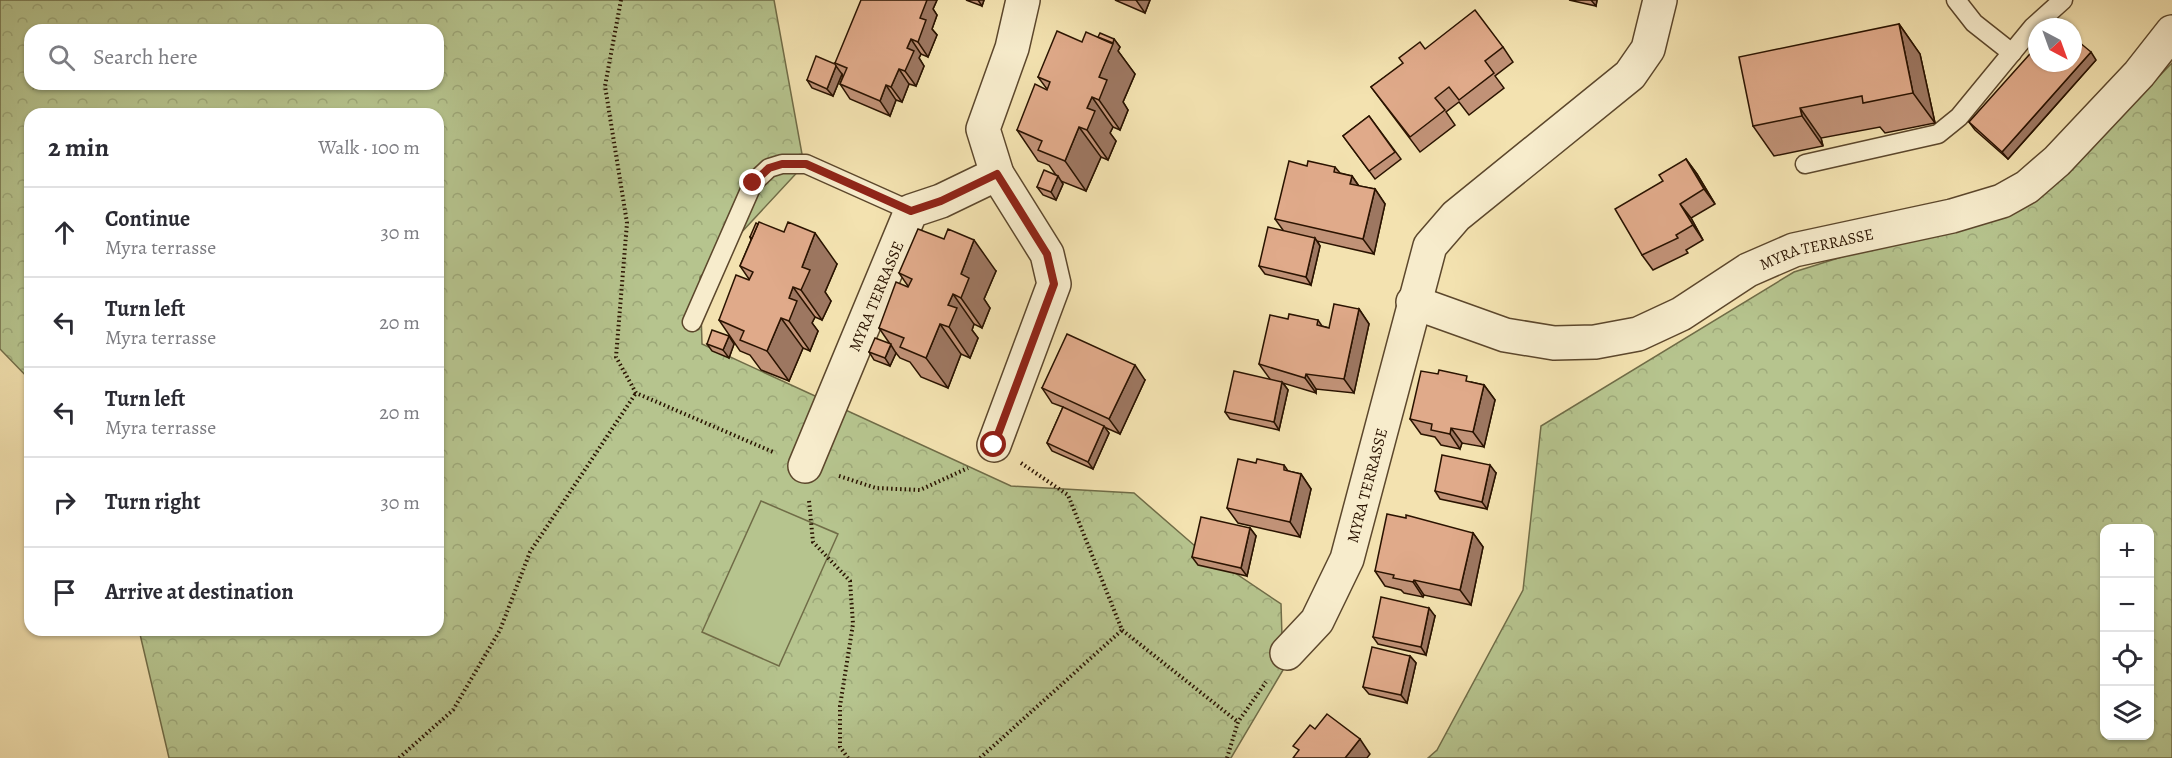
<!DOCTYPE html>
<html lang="en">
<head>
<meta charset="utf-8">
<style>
	:root { --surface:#fff; --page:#f7f7f7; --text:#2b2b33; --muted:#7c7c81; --line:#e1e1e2 }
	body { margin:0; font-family:Alegreya,serif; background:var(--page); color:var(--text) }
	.controls { position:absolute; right:18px; bottom:18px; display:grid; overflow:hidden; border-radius:12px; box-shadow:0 2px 4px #0004 }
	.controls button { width:54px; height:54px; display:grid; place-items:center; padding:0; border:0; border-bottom:2px solid var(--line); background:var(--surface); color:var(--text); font:30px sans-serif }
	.compass { position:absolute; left:2028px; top:18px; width:54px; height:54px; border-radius:50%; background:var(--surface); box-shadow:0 2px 4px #0004; rotate:139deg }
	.stop { position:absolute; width:18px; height:18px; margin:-14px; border:4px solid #8f2418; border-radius:50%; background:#fff }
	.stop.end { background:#8f2418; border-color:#fff; box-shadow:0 2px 6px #0008 }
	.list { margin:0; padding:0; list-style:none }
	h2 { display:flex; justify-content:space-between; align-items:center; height:78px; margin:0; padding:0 24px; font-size:26px }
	h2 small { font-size:20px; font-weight:400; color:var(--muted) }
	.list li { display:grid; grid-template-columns:39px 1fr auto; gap:18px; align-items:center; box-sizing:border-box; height:90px; padding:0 24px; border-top:2px solid var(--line) }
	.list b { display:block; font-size:22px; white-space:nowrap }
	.list p { margin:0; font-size:20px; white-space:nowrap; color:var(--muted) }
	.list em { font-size:20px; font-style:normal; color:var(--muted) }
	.icon { flex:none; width:33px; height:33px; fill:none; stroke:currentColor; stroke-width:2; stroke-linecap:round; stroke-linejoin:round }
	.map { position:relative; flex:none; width:2172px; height:758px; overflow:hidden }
	.search { position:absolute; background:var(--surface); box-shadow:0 2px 4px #0004; left:24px; top:24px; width:420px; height:66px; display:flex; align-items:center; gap:15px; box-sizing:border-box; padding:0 21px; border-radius:18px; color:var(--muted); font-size:22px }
	.panel { position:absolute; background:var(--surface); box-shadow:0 2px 4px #0004; left:24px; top:108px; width:420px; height:528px; border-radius:18px }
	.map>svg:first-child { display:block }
	.forest { fill:url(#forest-crowns); stroke:#706c47; stroke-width:1.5; fill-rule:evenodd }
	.park { fill:#b6c48e; stroke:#706c47; stroke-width:1.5 }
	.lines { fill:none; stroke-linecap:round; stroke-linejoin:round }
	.lane-casing { stroke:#5c472c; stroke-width:21 }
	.street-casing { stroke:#5c472c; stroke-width:36 }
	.path { stroke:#2a1300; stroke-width:4; stroke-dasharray:1.5 3; stroke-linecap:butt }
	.lane { stroke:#f7eccc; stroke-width:18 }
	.street { stroke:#f7eccc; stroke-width:33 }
	.wall { fill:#c19277; stroke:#2a1300; stroke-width:1.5 }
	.shaded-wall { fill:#9d7761; stroke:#2a1300; stroke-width:1.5 }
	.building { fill:#e0aa8a; stroke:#2a1300; stroke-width:1.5 }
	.route { stroke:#8f2418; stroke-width:8 }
	.labels { text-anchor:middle; stroke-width:4.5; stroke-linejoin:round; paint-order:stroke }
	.street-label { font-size:16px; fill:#2a1300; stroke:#f7eccc }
</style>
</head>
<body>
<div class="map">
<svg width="2172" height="758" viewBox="0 0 2172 758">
	<defs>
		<pattern id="forest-crowns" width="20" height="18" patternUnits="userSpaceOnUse" patternTransform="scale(1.5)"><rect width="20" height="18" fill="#b6c48e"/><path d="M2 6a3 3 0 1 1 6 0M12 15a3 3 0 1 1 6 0" fill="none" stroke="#9da879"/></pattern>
	</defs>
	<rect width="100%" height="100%" fill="#f3e2b0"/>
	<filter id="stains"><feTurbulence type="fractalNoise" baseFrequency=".00333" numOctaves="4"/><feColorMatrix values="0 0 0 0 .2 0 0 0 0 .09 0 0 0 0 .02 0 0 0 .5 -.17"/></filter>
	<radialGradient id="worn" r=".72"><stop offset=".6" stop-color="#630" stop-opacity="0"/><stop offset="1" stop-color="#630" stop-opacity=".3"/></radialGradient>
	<!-- forest -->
	<g class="forest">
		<path d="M0,0H774L804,165L700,277L702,344L1011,486L1134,493L1195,546L1281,604L1283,670L1231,758H169L139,630H438V114H30V380L0,349ZM30,30H438V84H30Z"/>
		<path d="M2172,63V758H1428L1437,750L1523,590L1541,426L1794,272L2045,193ZM2104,528H2150V736H2104Z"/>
	</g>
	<!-- park -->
	<polygon class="park" points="761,501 838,534 779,666 702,632"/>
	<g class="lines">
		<!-- lane casing -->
		<g class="lane-casing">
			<g id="lane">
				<polyline points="1956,0 1974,23 2012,53"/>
				<polyline points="1805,164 1938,134 1959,117 2033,27 2063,0"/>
				<polyline points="692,322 753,183 769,168 782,164 806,164 911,211"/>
			</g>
		</g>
		<!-- street casing -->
		<g class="street-casing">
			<g id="street">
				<path id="s1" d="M1413,302L1505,335L1554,343L1595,342L1638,334L1681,314L1748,270L1794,250L1952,216L2002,201L2027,187L2057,161L2139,74L2172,32"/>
				<polyline points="994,445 1054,284 1047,254 997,174 983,129 1012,48 1023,0"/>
				<path id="s2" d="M805,466L911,211L941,201L997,174"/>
				<path id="s3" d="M1287,653L1317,621L1347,559L1430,246L1456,216L1630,75L1648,49L1660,0"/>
			</g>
		</g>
		<!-- path -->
		<g class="path">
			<polyline points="621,0 605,86 627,223 616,357 636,393 773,452"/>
			<polyline points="1021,463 1068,495 1122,630 1238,722"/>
			<polyline points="839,476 876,488 920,490 968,468"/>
			<polyline points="809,501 813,542 850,581 853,624 840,706 840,747 848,758"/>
			<polyline points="399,758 453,710 500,630 530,552 636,393"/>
			<polyline points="980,758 1122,630"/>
			<polyline points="1227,758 1238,722 1266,682"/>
		</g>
		<!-- lane -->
		<use href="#lane" class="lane"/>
		<!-- street -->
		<use href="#street" class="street"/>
	</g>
	<!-- wall -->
	<g class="wall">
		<polygon points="937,0 933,9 937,15 932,29 937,35 928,57 921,54 919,58 924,66 916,86 909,84 902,102 896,100 890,116 850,99 840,84 843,76 842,74 833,96 812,88 807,80"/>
		<polygon points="966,0 984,0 982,6"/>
		<polygon points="1115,0 1150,0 1145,13"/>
		<polygon points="1569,0 1597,0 1596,6"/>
		<polygon points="1899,24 1920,54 1935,123 1885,133 1880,127 1821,138 1823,146 1774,156 1753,126"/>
		<polygon points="1098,37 1114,39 1120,47 1118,51 1135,74 1123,102 1128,110 1120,130 1113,127 1110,133 1116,141 1108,160 1101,157 1086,191 1061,181 1063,184 1056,200 1043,195 1037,187 1056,175 1049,165 1038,161 1017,130 1047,89 1038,77"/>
		<polygon points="1503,47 1513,62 1495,76 1504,88 1469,115 1459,102 1446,112 1455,125 1420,152 1371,87 1425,49"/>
		<polygon points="2096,60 2008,159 1975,130 1969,122"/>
		<polygon points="1369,116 1401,159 1375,179 1343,136"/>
		<polygon points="1686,159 1697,174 1715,204 1691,218 1703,240 1686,250 1688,253 1653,270 1642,255 1663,181"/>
		<polygon points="1307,166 1335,167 1340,173 1352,176 1359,186 1375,189 1385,204 1374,254 1317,241 1320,246 1311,285 1265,274 1259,266 1283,230 1275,219"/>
		<polygon points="750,237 837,264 825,292 831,301 822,320 815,317 812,323 818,331 810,351 803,348 789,381 761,370 750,355 740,351 719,320 749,279 740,266 751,240"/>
		<polygon points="996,271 984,299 990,308 982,328 974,324 972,330 978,338 970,358 961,354 948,388 921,377 910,362 900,358 896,353 890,366 874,360 869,352 890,344 879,328 908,286 899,273"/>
		<polygon points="1359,309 1369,324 1354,393 1316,389 1316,393 1283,383 1288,390 1279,430 1230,419 1225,412 1270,379 1259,364 1288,319 1318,320 1322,326 1329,328"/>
		<polygon points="707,344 734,344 729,358 712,351"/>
		<polygon points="1145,380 1120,434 1104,427 1109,433 1093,469 1052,451 1047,443 1063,407 1052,403 1042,388"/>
		<polygon points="1471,382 1484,385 1495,400 1484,447 1462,443 1460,449 1441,445 1435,437 1421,434 1410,419"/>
		<polygon points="1256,463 1284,465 1288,471 1301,474 1311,489 1300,537 1238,523 1227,508"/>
		<polygon points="1496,473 1487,509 1440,499 1435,491"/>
		<polygon points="1250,528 1256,536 1247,576 1198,565 1192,557"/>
		<polygon points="1473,533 1483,547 1471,605 1424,595 1423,597 1404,593 1401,590 1385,586 1375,571"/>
		<polygon points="1435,616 1426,655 1378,644 1373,637"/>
		<polygon points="1410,656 1416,663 1407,703 1369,694 1363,687"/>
	</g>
	<!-- shaded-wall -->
	<g class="shaded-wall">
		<polygon points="923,0 937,0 933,9 937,15 932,29 937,35 928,57 918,42 920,18"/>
		<polygon points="978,0 984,0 982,6"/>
		<polygon points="1136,0 1150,0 1145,13"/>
		<polygon points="1591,0 1597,0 1596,6"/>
		<polygon points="1899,24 1920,54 1935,123 1913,93"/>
		<polygon points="911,39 921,54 919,58 924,66 916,86 905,71 907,48"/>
		<polygon points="1114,39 1120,47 1118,51 1135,74 1123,102 1128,110 1120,130 1099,100 1099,77"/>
		<polygon points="2091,52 2096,60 2008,159 2002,152"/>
		<polygon points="836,66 842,74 833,96 827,89"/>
		<polygon points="899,69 909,84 902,102 891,87"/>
		<polygon points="886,85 896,100 890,116 880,101"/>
		<polygon points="1092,97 1113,127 1110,133 1116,141 1108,160 1087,130 1087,108"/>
		<polygon points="1800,108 1821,138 1823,146 1802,116"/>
		<polygon points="1079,127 1101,157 1086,191 1065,161"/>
		<polygon points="1686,159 1697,174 1715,204 1704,189"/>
		<polygon points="1058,176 1063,184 1056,200 1051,192"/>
		<polygon points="1352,176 1362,191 1350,184"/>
		<polygon points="1375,189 1385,204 1374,254 1363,239"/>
		<polygon points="1680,204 1691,218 1703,240 1693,225"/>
		<polygon points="815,233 837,264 825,292 831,301 822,320 801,290 802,267"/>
		<polygon points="1315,238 1320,246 1311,285 1306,277"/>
		<polygon points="974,240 996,271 984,299 990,308 982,328 961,298 961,274"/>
		<polygon points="793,287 815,317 812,323 818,331 810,351 789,321 789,298"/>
		<polygon points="953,294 974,324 972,330 978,338 970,358 949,327 948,305"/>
		<polygon points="1359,309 1369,324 1354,393 1344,379"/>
		<polygon points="781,318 803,348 789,381 767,351"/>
		<polygon points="940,324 961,354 948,388 926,358"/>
		<polygon points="729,336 734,344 729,358 723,350"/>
		<polygon points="891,345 896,353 890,366 885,358"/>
		<polygon points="1135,365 1145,380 1120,434 1109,419"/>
		<polygon points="1306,374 1316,389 1316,393 1305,378"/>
		<polygon points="1282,382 1288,390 1279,430 1274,422"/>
		<polygon points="1484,385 1495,400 1484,447 1473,432"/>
		<polygon points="1104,426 1109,433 1093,469 1088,462"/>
		<polygon points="1451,428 1462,443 1460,449 1450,434"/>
		<polygon points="1490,465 1496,473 1487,509 1482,502"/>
		<polygon points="1301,474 1311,489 1300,537 1290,522"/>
		<polygon points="1250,528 1256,536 1247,576 1241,568"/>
		<polygon points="1473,533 1483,547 1471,605 1460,590"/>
		<polygon points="1414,580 1424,595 1423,597 1413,582"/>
		<polygon points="1429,608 1435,616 1426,655 1421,647"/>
		<polygon points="1410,656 1416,663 1407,703 1401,695"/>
		<polygon points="1360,739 1370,754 1367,758 1345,758"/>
	</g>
	<!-- building -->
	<g class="building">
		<polygon points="861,0 927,0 920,18 926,20 918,42 911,39 907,48 914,51 905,71 899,69 891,87 886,85 880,101 840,84 847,68 835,63"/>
		<polygon points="1475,10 1503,47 1485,61 1494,73 1459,100 1449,87 1435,98 1445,110 1410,137 1371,87 1403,63 1399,58 1420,42 1425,49"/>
		<polygon points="2058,23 2062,27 2054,27"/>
		<polygon points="1899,24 1913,93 1863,103 1862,96 1800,108 1802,116 1753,126 1739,57"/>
		<polygon points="1057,31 1082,42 1086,32 1113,44 1099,77 1107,80 1099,100 1092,97 1087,108 1095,111 1087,130 1079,127 1065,161 1038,150 1042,141 1017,130 1035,84 1047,90 1050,82 1038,77"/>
		<polygon points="1100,33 1114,39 1113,43 1098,37"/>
		<polygon points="2073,37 2091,52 2002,152 1969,122 2037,46 2037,63 2073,63"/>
		<polygon points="816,56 835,64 836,66 827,89 807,80"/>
		<polygon points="1369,116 1395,152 1369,171 1343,136"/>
		<polygon points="1686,159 1704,189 1680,204 1693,225 1676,235 1678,238 1642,255 1615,209 1663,181 1659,175"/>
		<polygon points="1289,161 1307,166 1308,161 1335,167 1334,172 1352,176 1350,184 1375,189 1363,239 1275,219"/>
		<polygon points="1044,170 1058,176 1051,192 1037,187"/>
		<polygon points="759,222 784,232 788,222 815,233 802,267 810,270 801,290 793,287 789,298 797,301 789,321 781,318 767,351 740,340 744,331 719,320 736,275 749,280 753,272 740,266"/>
		<polygon points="756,223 758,224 752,238 750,237"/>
		<polygon points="1268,227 1315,238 1306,277 1259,266"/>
		<polygon points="918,229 944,239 948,229 974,240 961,274 969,278 961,298 953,294 948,305 957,308 949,327 940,324 926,358 900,347 904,338 879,328 896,282 908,287 912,279 899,273"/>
		<polygon points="1334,304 1359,309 1344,379 1306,374 1305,378 1259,364 1270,315 1288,319 1289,314 1318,320 1317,325 1329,328"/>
		<polygon points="712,330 729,336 723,350 707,344"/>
		<polygon points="1067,334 1135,365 1109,419 1042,388"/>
		<polygon points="875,338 891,344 885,358 869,352"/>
		<polygon points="1439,370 1467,376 1466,381 1484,385 1473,432 1451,428 1450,434 1431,430 1432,424 1410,419 1421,371 1438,374"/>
		<polygon points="1234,371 1282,382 1274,422 1225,412"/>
		<polygon points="1063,407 1104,426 1088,462 1047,443"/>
		<polygon points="1442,455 1490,465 1482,502 1435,491"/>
		<polygon points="1238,459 1256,463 1257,459 1284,465 1284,470 1301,474 1290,522 1227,508"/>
		<polygon points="1387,514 1406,518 1406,515 1473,533 1460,590 1414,580 1413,582 1393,578 1394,575 1375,571"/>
		<polygon points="1201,517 1250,528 1241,568 1192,557"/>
		<polygon points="1381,597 1429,608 1421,647 1373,637"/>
		<polygon points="1372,647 1410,656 1401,695 1363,687"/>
		<polygon points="1327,714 1360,739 1345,758 1293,758 1299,750 1293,746 1310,725 1315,729"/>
	</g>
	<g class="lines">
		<!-- route -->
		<polyline class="route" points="753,183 769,168 782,164 806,164 911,211 941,201 997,174 1047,254 1054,284 994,445"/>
	</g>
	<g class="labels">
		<!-- street labels -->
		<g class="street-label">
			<text dy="6" stroke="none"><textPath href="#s1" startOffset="432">MYRA TERRASSE</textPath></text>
			<text dy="6" stroke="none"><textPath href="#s2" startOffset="184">MYRA TERRASSE</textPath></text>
			<text dy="6" stroke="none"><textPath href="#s3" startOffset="189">MYRA TERRASSE</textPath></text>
		</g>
	</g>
	<rect width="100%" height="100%" filter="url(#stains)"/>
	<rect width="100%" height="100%" fill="url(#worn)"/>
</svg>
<div class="controls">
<button>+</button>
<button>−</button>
<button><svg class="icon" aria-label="locate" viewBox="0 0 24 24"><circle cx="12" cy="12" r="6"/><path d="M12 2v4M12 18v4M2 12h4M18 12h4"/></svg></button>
<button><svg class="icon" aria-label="layers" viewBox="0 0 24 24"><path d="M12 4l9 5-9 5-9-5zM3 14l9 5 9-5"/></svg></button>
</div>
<svg class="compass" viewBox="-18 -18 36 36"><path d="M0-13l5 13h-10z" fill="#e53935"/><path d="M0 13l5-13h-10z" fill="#7c7c81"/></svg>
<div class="stop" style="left:994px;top:445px"></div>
<div class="stop end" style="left:753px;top:183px"></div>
<div class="search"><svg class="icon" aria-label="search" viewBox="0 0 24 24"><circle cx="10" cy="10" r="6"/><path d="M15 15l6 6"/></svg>Search here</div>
<section class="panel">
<h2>2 min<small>Walk · 100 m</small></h2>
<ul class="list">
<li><svg class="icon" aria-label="ahead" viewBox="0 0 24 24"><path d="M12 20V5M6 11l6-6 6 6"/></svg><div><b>Continue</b><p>Myra terrasse</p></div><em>30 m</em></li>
<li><svg class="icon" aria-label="left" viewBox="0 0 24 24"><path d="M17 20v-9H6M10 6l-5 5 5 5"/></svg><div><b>Turn left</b><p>Myra terrasse</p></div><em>20 m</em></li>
<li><svg class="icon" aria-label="left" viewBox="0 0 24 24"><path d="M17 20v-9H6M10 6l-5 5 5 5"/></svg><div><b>Turn left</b><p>Myra terrasse</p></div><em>20 m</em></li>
<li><svg class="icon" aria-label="right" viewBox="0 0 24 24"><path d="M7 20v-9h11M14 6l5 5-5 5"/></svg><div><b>Turn right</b></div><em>30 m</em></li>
<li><svg class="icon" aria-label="arrive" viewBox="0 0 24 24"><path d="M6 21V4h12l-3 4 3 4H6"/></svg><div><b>Arrive at destination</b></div></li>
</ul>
</section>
</div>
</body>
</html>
